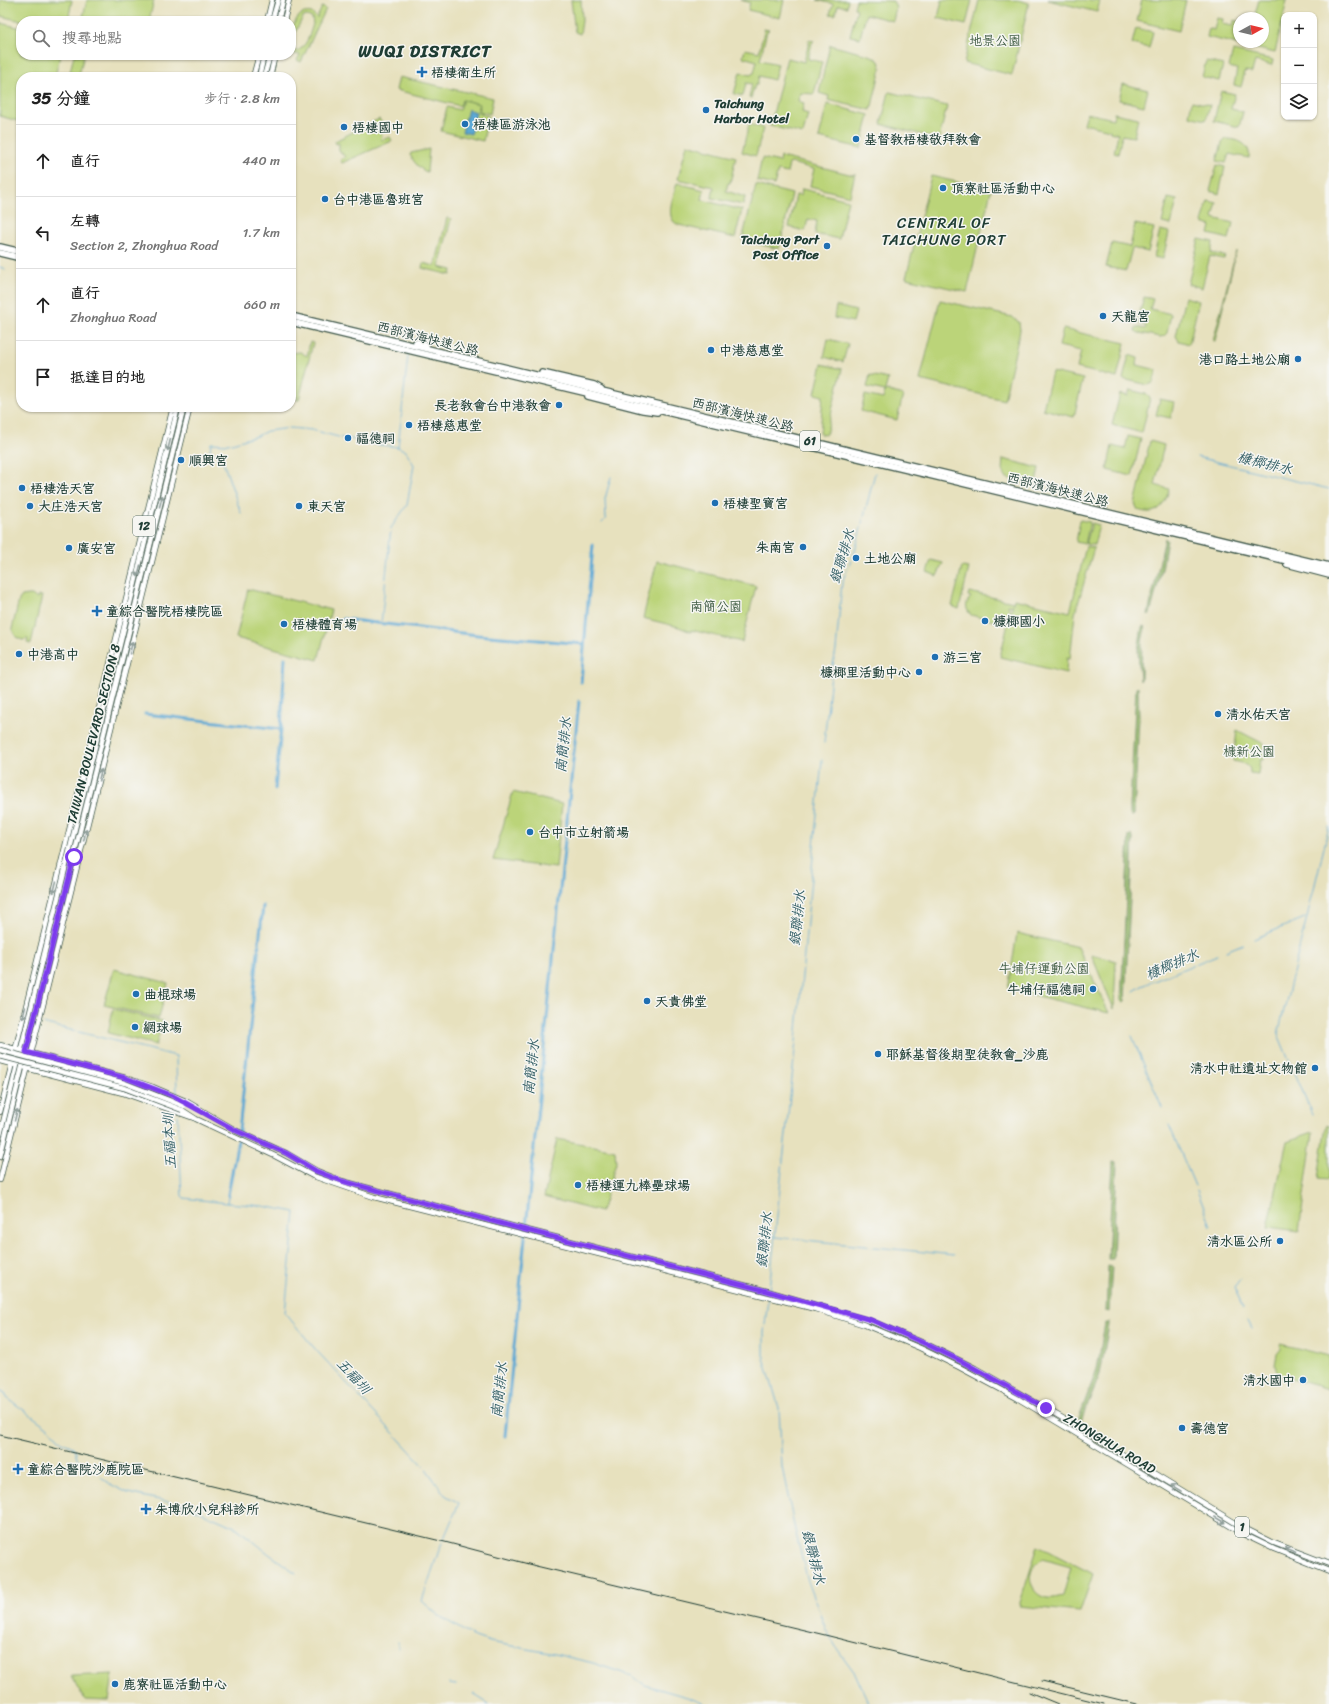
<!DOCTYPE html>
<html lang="zh-TW">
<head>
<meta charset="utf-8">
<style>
	:root { --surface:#fff; --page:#f2f2f2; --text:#222; --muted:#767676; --line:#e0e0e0 }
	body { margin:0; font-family:Sriracha,"LXGW WenKai TC",sans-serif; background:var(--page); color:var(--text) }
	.controls { position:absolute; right:12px; top:12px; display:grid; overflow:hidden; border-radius:8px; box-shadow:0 1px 3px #0004 }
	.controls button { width:36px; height:36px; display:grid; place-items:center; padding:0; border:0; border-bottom:1px solid var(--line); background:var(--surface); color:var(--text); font:20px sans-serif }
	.compass { position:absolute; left:1233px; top:12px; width:36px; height:36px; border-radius:50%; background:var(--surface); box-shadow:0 1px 3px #0004; rotate:82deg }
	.stop { position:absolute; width:12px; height:12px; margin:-9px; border:3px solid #7c3aed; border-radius:50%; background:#fff }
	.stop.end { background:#7c3aed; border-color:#fff; box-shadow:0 1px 4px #0008 }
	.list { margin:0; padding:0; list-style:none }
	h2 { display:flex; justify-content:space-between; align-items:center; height:52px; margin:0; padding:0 16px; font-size:17px }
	h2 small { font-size:13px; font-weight:400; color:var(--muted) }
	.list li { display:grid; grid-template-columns:26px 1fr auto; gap:12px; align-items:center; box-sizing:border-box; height:72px; padding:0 16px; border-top:1px solid var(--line) }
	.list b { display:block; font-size:15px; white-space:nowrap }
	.list p { margin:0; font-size:13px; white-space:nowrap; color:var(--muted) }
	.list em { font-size:13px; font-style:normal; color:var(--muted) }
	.icon { flex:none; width:22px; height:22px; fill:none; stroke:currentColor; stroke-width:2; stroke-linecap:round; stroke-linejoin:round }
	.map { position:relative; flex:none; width:1329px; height:1704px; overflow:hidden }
	.search { position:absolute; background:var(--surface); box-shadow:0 1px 3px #0004; left:16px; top:16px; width:280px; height:44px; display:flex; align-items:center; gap:10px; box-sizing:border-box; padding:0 14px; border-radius:16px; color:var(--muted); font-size:15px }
	.panel { position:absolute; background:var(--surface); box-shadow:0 1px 3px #0004; left:16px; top:72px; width:280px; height:340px; border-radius:16px }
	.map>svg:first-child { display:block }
	.green { fill:#bbd479; stroke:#6d8856; fill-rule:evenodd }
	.forest { fill:#94b669; stroke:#5a7a4e }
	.water { fill:#5ca8d4; stroke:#3e7284 }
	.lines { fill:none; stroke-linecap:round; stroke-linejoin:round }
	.stream { stroke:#5ca8d4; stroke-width:1 }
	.canal { stroke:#5ca8d4; stroke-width:3 }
	.major-casing { stroke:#3d5649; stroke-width:6 }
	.highway-casing { stroke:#3d5649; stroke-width:8 }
	.major { stroke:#fff; stroke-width:4.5 }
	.highway { stroke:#fff; stroke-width:5.5 }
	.rail { stroke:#1f3d34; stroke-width:1 }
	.major-bridge-casing { stroke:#3d5649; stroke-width:6; stroke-linecap:butt }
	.major-bridge { stroke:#fff; stroke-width:4.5 }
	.oneway { stroke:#8f9e9a }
	.route { stroke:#7c3aed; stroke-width:5 }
	.poi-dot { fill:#1f6fb2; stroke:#f6f6f2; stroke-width:1.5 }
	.labels { text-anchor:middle; stroke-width:3; stroke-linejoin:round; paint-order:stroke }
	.shield { fill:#f6f6f2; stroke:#60746d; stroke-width:1 }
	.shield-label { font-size:12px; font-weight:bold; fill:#1f3d34 }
	.park-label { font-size:13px; fill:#3e5b42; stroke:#f6f6f2 }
	.poi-label { font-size:13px; font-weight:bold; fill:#1f3d34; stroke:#f6f6f2; text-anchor:start }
	.street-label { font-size:13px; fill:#1f3d34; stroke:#f6f6f2 }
	.water-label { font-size:14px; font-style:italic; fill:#315d64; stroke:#f6f6f2 }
	.quarter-label { font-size:15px; letter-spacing:1px; fill:#1f3d34; stroke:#f6f6f2 }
	.district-label { font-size:17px; font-weight:bold; letter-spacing:1px; fill:#1f3d34; stroke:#f6f6f2 }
</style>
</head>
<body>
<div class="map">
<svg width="1329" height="1704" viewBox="0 0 1329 1704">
	<rect width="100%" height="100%" fill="#f6f6f2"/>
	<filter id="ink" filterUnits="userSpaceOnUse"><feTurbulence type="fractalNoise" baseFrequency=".025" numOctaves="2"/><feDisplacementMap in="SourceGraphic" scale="8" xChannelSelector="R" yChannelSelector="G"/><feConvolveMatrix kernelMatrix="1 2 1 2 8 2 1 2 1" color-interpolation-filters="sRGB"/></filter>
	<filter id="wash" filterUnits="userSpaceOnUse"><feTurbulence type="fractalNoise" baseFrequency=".012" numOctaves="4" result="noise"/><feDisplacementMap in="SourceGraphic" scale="16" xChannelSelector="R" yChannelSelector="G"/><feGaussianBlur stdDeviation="0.9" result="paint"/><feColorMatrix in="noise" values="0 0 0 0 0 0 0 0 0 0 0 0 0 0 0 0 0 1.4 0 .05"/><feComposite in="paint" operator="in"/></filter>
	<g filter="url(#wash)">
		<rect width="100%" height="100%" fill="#e7e1be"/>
		<!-- green -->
		<g class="green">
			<polygon points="0,0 72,0 68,21 22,21 0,16"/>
			<polygon points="87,0 154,0 149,21 82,21"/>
			<polygon points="571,0 581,0 582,21 580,34 575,32"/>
			<polygon points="741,0 784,0 780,18 748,10 750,3"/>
			<polygon points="817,0 848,0 847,7 838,5 835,15 830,14 833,4"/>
			<polygon points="856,0 893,1 896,7 893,21 866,14 860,38 850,36 857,9 854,8"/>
			<polygon points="942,0 972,0 966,25 938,18"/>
			<polygon points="979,0 1018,0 1029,3 1012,75 964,63"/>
			<polygon points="1048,0 1100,0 1097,12"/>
			<polygon points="1142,0 1186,0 1179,31 1137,21"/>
			<polygon points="1259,0 1287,0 1275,53 1207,37 1209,28 1214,30 1217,18 1223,19 1222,24 1232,26 1234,20 1239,22 1239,42 1263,42 1263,18 1254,18"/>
			<path d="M322,7L326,9L301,62L297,60L300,55L291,53V47L295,51C306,50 310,33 313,24L312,18L307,16L303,17L291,41C291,29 296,9 312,13L317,18Z"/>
			<polygon points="0,23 21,28 21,55 60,55 55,77 21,77 21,122 0,116"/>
			<polygon points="1136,28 1153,32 1149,48 1132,44"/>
			<polygon points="763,29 769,30 767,31 760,60 778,64 774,80 759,76 757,85 755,85 751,98 749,98 752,84 746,83 743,96 734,94 740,72 750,75 754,73 757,61 743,57 745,49 759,52 764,31"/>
			<polygon points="808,40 814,41 812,43 808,59 822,62 814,94 800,93 798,101 804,103 802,112 808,114 803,134 770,126 787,58 804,62 809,42"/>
			<polygon points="830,45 872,56 879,61 881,68 871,110 828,100 829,96 819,93"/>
			<polygon points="1233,51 1273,60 1272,65 1255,61 1252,72 1245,71 1241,87 1234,85 1237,69 1229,67"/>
			<polygon points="74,55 84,55 79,75 90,77 70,77 71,73 73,73 70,72"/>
			<polygon points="1206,61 1223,65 1219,81 1202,77"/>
			<polygon points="399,77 493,98 490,114 479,111 480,104 462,100 460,106 396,90"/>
			<polygon points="1123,84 1148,90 1144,106 1119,100"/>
			<polygon points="1221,91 1235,94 1231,109 1243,112 1239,127 1214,121"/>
			<polygon points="889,92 947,106 939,139 881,124"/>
			<polygon points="463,100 479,104 478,112 488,116 483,141 441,131 447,107 460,110"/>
			<polygon points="1192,101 1210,105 1206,120 1189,116"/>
			<polygon points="827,104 869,115 861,148 819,138"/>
			<polygon points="1087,113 1113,119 1114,113 1138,118 1134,137 1122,135 1118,154 1114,153 1118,134 1110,132 1110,130 1084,124"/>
			<polygon points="379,119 382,123 375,127 381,133 382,140 390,137 392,141 342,163 340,160 345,157 339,150 339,143 336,144 335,141"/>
			<polygon points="749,124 763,128 756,156 742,152"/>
			<path d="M1226,139C1238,139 1251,144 1249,158L1229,154L1226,163L1217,161L1222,143Z"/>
			<polygon points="687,144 736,157 730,183 728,183 726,191 745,197 743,205 712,198 714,187 678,179"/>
			<path d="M429,149L427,172C419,169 414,162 410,155L411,153Z"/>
			<polygon points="781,157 853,175 855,173 850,196 810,186 814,169 791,163 789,164 787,173 778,171 774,185 757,181 762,158 780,162"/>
			<polygon points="1217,165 1225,167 1219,194 1210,191"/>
			<polygon points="931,176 991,190 967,292 906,278"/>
			<path d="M677,183L704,190L702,200L742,210L735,238L679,225C663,219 674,196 677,183Z"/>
			<polygon points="756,185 792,194 779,249 742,240"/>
			<polygon points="802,189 848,200 839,239 815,234 817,221 808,219 805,231 789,227 796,195 801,196"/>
			<polygon points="1168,198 1177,200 1171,225 1162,223"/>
			<polygon points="1208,201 1217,203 1213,218 1233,223 1229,239 1209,234 1211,226 1202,223"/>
			<polygon points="447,218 451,219 439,267 452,270 451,275 422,268 423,263 435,266"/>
			<polygon points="1135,224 1154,228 1148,252 1132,248 1126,271 1106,267 1112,243 1130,247"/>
			<polygon points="1160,230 1169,232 1163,259 1154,257"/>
			<polygon points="1199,239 1213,242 1211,253 1225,256 1224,259 1210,256 1202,288 1188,284"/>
			<polygon points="1236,251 1236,252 1215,341 1213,341"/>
			<polygon points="1144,297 1153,299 1150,309 1171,314 1167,333 1164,336 1160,337 1135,332 1136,327 1145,329 1146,326 1137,323"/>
			<polygon points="1185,297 1199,301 1189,344 1179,341 1176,336"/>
			<polygon points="940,300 1012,317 1019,322 1020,330 1004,400 920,380"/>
			<polygon points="836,306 856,311 853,322 834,318"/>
			<polygon points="1063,329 1125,343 1117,378 1077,368 1081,351 1059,346"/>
			<polygon points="828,339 848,344 843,362 824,357"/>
			<polygon points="310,342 313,343 299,400 296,400 297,396 291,397 291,353 300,352 307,356"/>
			<polygon points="1129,355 1138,358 1137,365 1157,370 1153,383 1148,385 1123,379"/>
			<polygon points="822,364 842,369 826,435 820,434 823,396 815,394"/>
			<polygon points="1052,372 1083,379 1074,417 1043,409"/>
			<polygon points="870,375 888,379 885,390 903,395 897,420 861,411 865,395 883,399 885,391 867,387"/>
			<polygon points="1130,390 1146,394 1150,398 1142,433 1112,425 1120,394 1128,396"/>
			<polygon points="1160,399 1174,402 1171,418 1156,415"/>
			<polygon points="1128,436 1141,439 1132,476 1107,470 1112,446 1125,449"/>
			<path d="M1150,441L1164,445L1155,485L1169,489C1165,506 1157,517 1138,510L1135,504Z"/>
			<polygon points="1003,459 1039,468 1035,486 1007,478 1002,470"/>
			<polygon points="1080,520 1090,522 1085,544 1076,542"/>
			<polygon points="1092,523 1099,525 1094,545 1086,544"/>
			<polygon points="1086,546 1094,548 1075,614 1070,659 1067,658 1066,673 1000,657 1014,599 1070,612"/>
			<polygon points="931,560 943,563 937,576 927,572"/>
			<polygon points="657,561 756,586 742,642 691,630 691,632 679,627 643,618"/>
			<polygon points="962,567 969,568 959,609 952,606"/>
			<polygon points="248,589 331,610 318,660 236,638"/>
			<path d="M969,592L1013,602L1012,606L1008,605L1010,611L1007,618L998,622L971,615C965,609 965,603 971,597L968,596Z"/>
			<polygon points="29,595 32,595 37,599 38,596 42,596 31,644 27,643 28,639 22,640 16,637 12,629 19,600 22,596"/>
			<path d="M1237,730L1264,744L1263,760H1260L1258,774L1250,773C1251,763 1241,763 1233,761Z"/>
			<polygon points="513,792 562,804 556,868 493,860"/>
			<polygon points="1017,933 1078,947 1109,1013 1008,989"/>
			<polygon points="1091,954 1116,961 1114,1009"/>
			<polygon points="114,969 168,983 159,1018 104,1005"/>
			<polygon points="113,1009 163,1021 156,1045 108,1033"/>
			<polygon points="1329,1125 1329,1179 1318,1178 1326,1126"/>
			<polygon points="1313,1132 1299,1231 1268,1227 1287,1141"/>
			<polygon points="557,1139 615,1150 616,1163 601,1212 544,1197"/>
			<polygon points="1281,1344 1329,1356 1329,1389 1280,1376 1276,1369 1275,1365 1277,1354 1281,1349"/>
			<path d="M1038,1546L1093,1574L1080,1612L1019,1606ZM1042,1559L1071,1567L1063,1596C1058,1597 1053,1599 1047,1598C1034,1596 1026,1581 1033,1568C1035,1565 1039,1562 1042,1559Z"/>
			<polygon points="113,1674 109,1701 85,1700 71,1676"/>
		</g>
		<!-- forest -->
		<g class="forest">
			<polygon points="1165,538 1167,540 1162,569 1150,614 1149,616 1148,614"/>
			<polygon points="1144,626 1145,628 1142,641 1141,680 1140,681 1138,650 1142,627"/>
			<polygon points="1138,686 1139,718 1134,815 1132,816 1130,815 1130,806 1136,688"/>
			<polygon points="1131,834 1133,838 1125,1001 1123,1002 1121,1000 1129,836"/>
			<polygon points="1113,1161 1117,1162 1113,1259 1108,1259"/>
			<polygon points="1108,1266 1112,1267 1109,1312 1106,1311"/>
			<polygon points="1105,1323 1109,1323 1109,1325 1100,1374 1081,1421 1078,1420 1097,1369"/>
		</g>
		<!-- water -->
		<polygon class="water" points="468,109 476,112 471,134 462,132"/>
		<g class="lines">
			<!-- stream -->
			<g class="stream">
				<polyline points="0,267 5,269"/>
				<polyline points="1197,457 1329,489"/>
				<path d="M241,513L222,459L210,451L211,443L228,444L257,436L267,431L290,428L312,430L346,439C352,438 356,441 361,441L364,443L398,447L408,355"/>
				<polyline points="602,523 606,518 605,499 611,477"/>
				<polyline points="381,624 391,528 407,505 414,465 406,451 398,447"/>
				<polyline points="824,743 831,675 836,650 842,582 855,551 875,473"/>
				<polyline points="1254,939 1307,917 1329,827"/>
				<polyline points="1226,951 1243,944"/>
				<polyline points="1134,991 1142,986 1217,955"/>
				<polyline points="42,1023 176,1056 177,1096"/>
				<polyline points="1132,1036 1162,1108"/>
				<polyline points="1293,1070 1278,1034 1307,917"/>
				<polyline points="1295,1073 1312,1114"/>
				<polyline points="178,1115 182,1196 184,1198 227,1203"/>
				<polyline points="1169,1125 1195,1186"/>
				<polyline points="1197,1190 1211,1226"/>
				<polyline points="228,1195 227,1203 263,1206 295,1212 285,1313 316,1350 424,1466 445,1495 459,1503 439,1550 422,1601 438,1615 472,1636 490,1642 555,1654 593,1663 632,1676 645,1685 687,1697 705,1704"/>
				<polyline points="775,1237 954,1255"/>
				<polyline points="1241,1279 1234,1288 1243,1308"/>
				<polyline points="769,1290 796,1041 822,760"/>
				<polyline points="768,1299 764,1332 764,1358 779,1408 782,1467 795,1530 808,1581 826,1630 838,1650 855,1673 869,1704"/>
				<polyline points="1248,1321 1252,1329"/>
				<polyline points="0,1390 5,1393 7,1398 50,1429 62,1442 73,1447 76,1451 76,1455 78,1460"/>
				<polyline points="101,1477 110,1484 128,1493 187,1506 237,1528 269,1554 296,1573"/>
				<polyline points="398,1642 398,1648"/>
				<polyline points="449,1684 456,1685"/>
				<polyline points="473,1694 489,1704"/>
			</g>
			<!-- canal -->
			<g class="canal">
				<polyline points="343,619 478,635 584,644"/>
				<polyline points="581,682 593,545"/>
				<polyline points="145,714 281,729"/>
				<polyline points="275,789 281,729 285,658"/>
				<polyline points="228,1195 238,1140 263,906"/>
				<polyline points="505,1436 579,701"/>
			</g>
		</g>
	</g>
	<g filter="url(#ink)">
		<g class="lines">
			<!-- major casing -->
			<g class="major-casing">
				<g id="major">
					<polyline points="267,21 272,0"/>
					<polyline points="272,21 278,0"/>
					<polyline points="278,21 283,0"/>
					<polyline points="284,21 289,0"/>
					<polyline points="253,77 259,55"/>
					<polyline points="259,77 264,55"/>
					<polyline points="264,77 270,55"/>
					<polyline points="270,77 275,55"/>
					<polyline points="0,1045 126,1078 153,1087 186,1101 237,1131 286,1153 317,1171 342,1181 523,1229 767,1291 871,1321 926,1344 975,1368 1073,1424 1242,1527 1274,1543 1329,1564"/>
					<polyline points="0,1061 15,1065"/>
					<polyline points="26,1068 123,1093 191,1117"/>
					<polyline points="182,1110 196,1119 275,1156 313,1176 374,1197 815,1309 865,1325 920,1348 959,1367 1017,1398 1245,1535 1274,1549 1329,1571"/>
					<polyline points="0,1112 173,407"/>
					<polyline points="0,1135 178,407"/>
					<polyline points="0,1157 184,407"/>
					<polyline points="0,1180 190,407"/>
				</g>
			</g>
			<!-- highway casing -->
			<g class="highway-casing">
				<g id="highway">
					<polyline points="0,247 21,252"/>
					<polyline points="0,253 21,258"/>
					<polyline points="291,316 1329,566"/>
					<polyline points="291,322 1329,571"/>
					<polyline points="416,342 426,345"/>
					<polyline points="542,373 594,385 601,389"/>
					<polyline points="588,396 643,410 657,412"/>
					<polyline points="1287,564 1329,575"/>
				</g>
			</g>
			<!-- major -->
			<use href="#major" class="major"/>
			<!-- highway -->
			<use href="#highway" class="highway"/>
			<!-- rail -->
			<g class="rail">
				<polyline points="0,1435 445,1542 536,1566 825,1635 1104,1704"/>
				<polyline points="1042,1681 1137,1704"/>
				<polyline points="1029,1692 1058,1704"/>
			</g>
			<!-- major-bridge casing -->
			<g class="major-bridge-casing">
				<g id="major-bridge">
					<polyline points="0,1050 125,1083 184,1106"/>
					<polyline points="0,1056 124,1088 182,1110"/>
				</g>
			</g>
			<!-- major-bridge -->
			<use href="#major-bridge" class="major-bridge"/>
		</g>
		<!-- one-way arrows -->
		<defs><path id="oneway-shaft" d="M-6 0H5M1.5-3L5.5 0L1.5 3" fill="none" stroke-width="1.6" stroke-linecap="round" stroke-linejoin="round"/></defs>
		<g class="oneway">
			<use href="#oneway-shaft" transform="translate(169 445) rotate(104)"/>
			<use href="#oneway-shaft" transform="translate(161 501) rotate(-76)"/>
			<use href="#oneway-shaft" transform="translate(139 571) rotate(104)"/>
			<use href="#oneway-shaft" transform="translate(131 648) rotate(-76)"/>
			<use href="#oneway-shaft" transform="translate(100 775) rotate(-76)"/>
			<use href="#oneway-shaft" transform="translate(85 835) rotate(-76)"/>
			<use href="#oneway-shaft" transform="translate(55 887) rotate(104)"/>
			<use href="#oneway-shaft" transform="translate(24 1013) rotate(104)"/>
			<use href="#oneway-shaft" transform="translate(16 1115) rotate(-76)"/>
			<use href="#oneway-shaft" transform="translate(1176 1488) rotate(-149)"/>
			<use href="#oneway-shaft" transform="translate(1220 1520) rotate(30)"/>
			<use href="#oneway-shaft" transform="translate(1290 1550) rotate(-158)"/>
		</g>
	</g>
	<g class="lines" filter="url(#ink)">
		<!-- route -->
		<polyline class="route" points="74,857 26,1052 126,1078 171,1095 237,1131 286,1153 316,1171 342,1181 522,1229 767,1291 871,1320 926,1344 963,1362 1046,1408"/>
	</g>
	<!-- markers -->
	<g class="poi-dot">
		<path d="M420 66h4v4h4v4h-4v4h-4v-4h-4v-4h4z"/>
		<circle cx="706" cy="110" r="4"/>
		<circle cx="465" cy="124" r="4"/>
		<circle cx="344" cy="127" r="4"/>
		<circle cx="856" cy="139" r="4"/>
		<circle cx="943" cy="188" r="4"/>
		<circle cx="325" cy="199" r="4"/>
		<circle cx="827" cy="246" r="4"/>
		<circle cx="1103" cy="316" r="4"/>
		<circle cx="711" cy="350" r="4"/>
		<circle cx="1298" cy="359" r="4"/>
		<circle cx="559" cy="405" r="4"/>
		<circle cx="409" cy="425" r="4"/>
		<circle cx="348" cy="438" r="4"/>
		<circle cx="181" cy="460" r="4"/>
		<circle cx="22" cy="488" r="4"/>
		<circle cx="715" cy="503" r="4"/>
		<circle cx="30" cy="506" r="4"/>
		<circle cx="299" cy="506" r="4"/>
		<circle cx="803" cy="547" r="4"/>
		<circle cx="69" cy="548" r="4"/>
		<circle cx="856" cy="558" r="4"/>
		<path d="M95 605h4v4h4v4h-4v4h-4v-4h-4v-4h4z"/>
		<circle cx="985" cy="621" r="4"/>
		<circle cx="284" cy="624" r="4"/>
		<circle cx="19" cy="654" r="4"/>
		<circle cx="935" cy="657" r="4"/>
		<circle cx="919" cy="672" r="4"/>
		<circle cx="1218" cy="714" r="4"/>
		<circle cx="530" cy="832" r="4"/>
		<circle cx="1093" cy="989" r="4"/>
		<circle cx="136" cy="994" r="4"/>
		<circle cx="647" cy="1001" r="4"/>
		<circle cx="135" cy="1027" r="4"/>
		<circle cx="878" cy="1054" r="4"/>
		<circle cx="1315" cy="1068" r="4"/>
		<circle cx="578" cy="1185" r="4"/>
		<circle cx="1280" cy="1241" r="4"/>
		<circle cx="1303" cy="1380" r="4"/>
		<circle cx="1182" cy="1428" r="4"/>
		<path d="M16 1463h4v4h4v4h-4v4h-4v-4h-4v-4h4z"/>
		<path d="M144 1503h4v4h4v4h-4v4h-4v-4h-4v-4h4z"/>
		<circle cx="115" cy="1684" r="4"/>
	</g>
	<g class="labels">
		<!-- shield labels -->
		<g class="shield">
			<rect x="800" y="431" width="20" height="20" rx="3"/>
			<rect x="133" y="516" width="22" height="20" rx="3"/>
			<rect x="1235" y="1517" width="14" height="20" rx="3"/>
		</g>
		<g class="shield-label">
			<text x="810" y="445">61</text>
			<text x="144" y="530">12</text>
			<text x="1242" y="1531">1</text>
		</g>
		<!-- park labels -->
		<g class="park-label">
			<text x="995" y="45">地景公園</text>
			<text x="716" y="611">南簡公園</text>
			<text x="1249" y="756">槺新公園</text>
			<text x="1044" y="973">牛埔仔運動公園</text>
		</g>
		<!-- poi labels -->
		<g class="poi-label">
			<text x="431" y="77">梧棲衛生所</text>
			<text x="714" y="108">Taichung<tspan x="714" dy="15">Harbor Hotel</tspan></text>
			<text x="473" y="129">梧棲區游泳池</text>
			<text x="352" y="132">梧棲國中</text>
			<text x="864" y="144">基督教梧棲敬拜教會</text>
			<text x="951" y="193">頂寮社區活動中心</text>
			<text x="333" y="204">台中港區魯班宮</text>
			<text x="819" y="244" text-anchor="end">Taichung Port<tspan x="819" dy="15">Post Office</tspan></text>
			<text x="1111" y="321">天龍宮</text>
			<text x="719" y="355">中港慈惠堂</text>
			<text x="1290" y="364" text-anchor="end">港口路土地公廟</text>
			<text x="551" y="410" text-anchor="end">長老教會台中港教會</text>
			<text x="417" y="430">梧棲慈惠堂</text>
			<text x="356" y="443">福德祠</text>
			<text x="189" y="465">順興宮</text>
			<text x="30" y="493">梧棲浩天宮</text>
			<text x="723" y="508">梧棲聖寶宮</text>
			<text x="38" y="511">大庄浩天宮</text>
			<text x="307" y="511">東天宮</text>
			<text x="795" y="552" text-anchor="end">朱南宮</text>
			<text x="77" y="553">廣安宮</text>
			<text x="864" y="563">土地公廟</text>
			<text x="106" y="616">童綜合醫院梧棲院區</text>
			<text x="993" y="626">槺榔國小</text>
			<text x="292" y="629">梧棲體育場</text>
			<text x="27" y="659">中港高中</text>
			<text x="943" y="662">游三宮</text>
			<text x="911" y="677" text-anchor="end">槺榔里活動中心</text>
			<text x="1226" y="719">清水佑天宮</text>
			<text x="538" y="837">台中市立射箭場</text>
			<text x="1085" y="994" text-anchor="end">牛埔仔福德祠</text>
			<text x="144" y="999">曲棍球場</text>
			<text x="655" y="1006">天貴佛堂</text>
			<text x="143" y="1032">網球場</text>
			<text x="886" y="1059">耶穌基督後期聖徒教會_沙鹿</text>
			<text x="1307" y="1073" text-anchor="end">清水中社遺址文物館</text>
			<text x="586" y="1190">梧棲運九棒壘球場</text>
			<text x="1272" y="1246" text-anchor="end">清水區公所</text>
			<text x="1295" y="1385" text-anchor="end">清水國中</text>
			<text x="1190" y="1433">壽德宮</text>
			<text x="27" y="1474">童綜合醫院沙鹿院區</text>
			<text x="155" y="1514">朱博欣小兒科診所</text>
			<text x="123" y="1689">鹿寮社區活動中心</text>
		</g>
		<!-- street labels -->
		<g class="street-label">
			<text transform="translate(428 338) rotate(14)" y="5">西部濱海快速公路</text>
			<text transform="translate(743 414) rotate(14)" y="5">西部濱海快速公路</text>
			<text transform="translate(1058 489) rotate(14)" y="5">西部濱海快速公路</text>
			<text transform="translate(93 734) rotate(-76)" y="5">TAIWAN BOULEVARD SECTION 8</text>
			<text transform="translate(1110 1443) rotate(31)" y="5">ZHONGHUA ROAD</text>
		</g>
		<!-- water labels -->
		<g class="water-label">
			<text transform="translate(1265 463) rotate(14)" y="5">槺榔排水</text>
			<text transform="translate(842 556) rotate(-73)" y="5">銀聯排水</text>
			<text transform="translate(563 745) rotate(-84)" y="5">南簡排水</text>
			<text transform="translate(797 918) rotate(-84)" y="5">銀聯排水</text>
			<text transform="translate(1172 964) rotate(-23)" y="5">槺榔排水</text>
			<text transform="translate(531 1067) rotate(-84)" y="5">南簡排水</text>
			<text transform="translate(169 1141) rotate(-93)" y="5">五福本圳</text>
			<text transform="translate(764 1240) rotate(-84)" y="5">銀聯排水</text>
			<text transform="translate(354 1376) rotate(47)" y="5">五福圳</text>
			<text transform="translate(499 1390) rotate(-84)" y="5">南簡排水</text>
			<text transform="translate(814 1557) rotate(76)" y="5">銀聯排水</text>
		</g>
		<!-- quarter labels -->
		<g class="quarter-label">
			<text x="944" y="228">CENTRAL OF<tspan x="944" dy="17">TAICHUNG PORT</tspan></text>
		</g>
		<!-- district labels -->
		<g class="district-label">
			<text x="425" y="57">WUQI DISTRICT</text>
		</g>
	</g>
</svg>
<div class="controls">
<button>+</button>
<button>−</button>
<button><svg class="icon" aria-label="layers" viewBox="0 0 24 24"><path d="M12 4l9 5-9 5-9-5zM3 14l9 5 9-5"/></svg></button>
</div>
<svg class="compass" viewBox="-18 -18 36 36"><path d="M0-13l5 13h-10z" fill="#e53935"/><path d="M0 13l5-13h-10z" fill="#767676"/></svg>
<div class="stop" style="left:74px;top:857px"></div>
<div class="stop end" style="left:1046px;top:1408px"></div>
<div class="search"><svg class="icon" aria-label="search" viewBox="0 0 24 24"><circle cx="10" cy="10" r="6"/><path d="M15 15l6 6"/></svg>搜尋地點</div>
<section class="panel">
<h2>35 分鐘<small>步行 · 2.8 km</small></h2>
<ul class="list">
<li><svg class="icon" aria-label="ahead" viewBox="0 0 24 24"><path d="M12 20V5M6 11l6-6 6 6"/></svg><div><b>直行</b></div><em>440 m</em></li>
<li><svg class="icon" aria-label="left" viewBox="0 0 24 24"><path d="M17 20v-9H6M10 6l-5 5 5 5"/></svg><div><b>左轉</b><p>Section 2, Zhonghua Road</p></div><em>1.7 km</em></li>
<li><svg class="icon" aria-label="ahead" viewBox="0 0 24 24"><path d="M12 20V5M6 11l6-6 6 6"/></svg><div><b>直行</b><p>Zhonghua Road</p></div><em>660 m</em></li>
<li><svg class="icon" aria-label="arrive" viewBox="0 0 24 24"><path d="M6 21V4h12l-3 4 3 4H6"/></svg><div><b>抵達目的地</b></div></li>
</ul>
</section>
</div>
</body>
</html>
